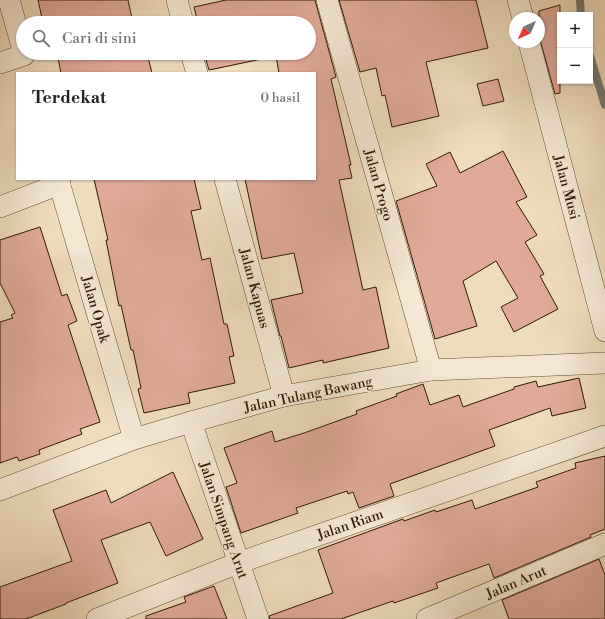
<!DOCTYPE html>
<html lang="id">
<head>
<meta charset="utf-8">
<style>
	:root { --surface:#fff; --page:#f6f6f6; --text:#202124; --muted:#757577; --line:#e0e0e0 }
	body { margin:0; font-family:"Libre Bodoni",serif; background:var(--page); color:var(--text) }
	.controls { position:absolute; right:12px; top:12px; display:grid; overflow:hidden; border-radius:0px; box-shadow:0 1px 3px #0004 }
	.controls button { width:36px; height:36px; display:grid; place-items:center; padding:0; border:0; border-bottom:1px solid var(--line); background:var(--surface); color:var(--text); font:20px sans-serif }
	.compass { position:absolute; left:509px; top:12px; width:36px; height:36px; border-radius:50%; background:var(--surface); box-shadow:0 1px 3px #0004; rotate:225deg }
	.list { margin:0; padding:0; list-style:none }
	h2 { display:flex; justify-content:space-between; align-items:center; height:52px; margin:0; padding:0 16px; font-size:17px }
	h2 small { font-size:13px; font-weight:400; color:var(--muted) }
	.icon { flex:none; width:22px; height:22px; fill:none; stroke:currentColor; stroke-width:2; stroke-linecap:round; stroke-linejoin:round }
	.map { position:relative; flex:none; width:605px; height:619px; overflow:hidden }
	.search { position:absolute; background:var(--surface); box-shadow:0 1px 3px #0004; left:16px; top:16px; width:300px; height:44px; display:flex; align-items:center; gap:10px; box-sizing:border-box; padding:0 14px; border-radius:22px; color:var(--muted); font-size:15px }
	.panel { position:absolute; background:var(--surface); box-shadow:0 1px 3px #0004; left:16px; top:72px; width:300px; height:108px; border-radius:0px }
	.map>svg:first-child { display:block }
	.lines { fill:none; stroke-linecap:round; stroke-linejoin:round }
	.stream { stroke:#727972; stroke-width:8 }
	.building { fill:#e0a99a; stroke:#2e1904 }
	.street-casing { stroke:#5e4a32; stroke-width:22 }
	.street { stroke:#f4e8d5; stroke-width:21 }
	.labels { text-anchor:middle; stroke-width:3; stroke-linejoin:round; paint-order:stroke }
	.street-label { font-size:14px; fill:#2e1904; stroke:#f4e8d5 }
</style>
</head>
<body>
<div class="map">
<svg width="605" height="619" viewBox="0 0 605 619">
	<rect width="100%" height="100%" fill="#eedcbe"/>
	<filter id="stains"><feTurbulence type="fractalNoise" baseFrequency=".005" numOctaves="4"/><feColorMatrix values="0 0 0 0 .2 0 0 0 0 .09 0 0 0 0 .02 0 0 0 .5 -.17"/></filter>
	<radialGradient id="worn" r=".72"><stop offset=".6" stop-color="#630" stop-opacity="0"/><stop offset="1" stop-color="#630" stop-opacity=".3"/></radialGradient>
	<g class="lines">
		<!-- stream -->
		<g class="stream">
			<polyline points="580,0 581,15"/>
			<polyline points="590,56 605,105"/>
		</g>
	</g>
	<!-- building -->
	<g class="building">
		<polygon points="38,0 128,0 133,23 43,23"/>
		<polygon points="226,0 315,0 336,77 331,79 351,165 349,165 352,178 339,180 363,290 376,287 389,348 323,363 323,360 289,368 281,336 280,336 271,300 303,293 294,253 262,259 245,179 315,179 315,73 279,73 276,56 209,70 204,53 309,53 309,23 198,23 194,7"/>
		<polygon points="339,0 476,0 488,48 426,62 439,116 392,127 385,95 382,96 376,68 360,72"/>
		<polygon points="560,5 560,93 555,94 539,36 539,11"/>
		<polygon points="57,53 147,53 152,73 61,73"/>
		<polygon points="498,79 504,101 483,106 477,84"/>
		<polygon points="503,151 527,197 516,202 537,235 525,242 544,274 540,276 558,309 514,332 501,307 518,298 496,261 463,281 477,326 435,339 396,201 437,186 426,164 450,152 460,173"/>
		<polygon points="94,179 194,179 201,209 191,211 202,260 210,258 224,324 227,324 234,356 229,357 235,383 188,393 190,403 144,413 138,389 141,388 133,350 131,350 121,305 119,306 106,240 108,240"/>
		<polygon points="40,227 62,296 67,294 77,321 68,325 100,422 80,429 82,434 39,450 40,454 19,461 17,457 0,463 0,322 13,318 11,315 15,313 0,283 0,240"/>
		<polygon points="579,378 586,408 552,416 550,408 489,430 495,446 390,484 394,496 359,508 353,492 348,494 347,491 296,508 298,513 241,533 226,487 237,483 224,448 272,431 275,442 304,433 357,414 356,411 397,396 396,394 423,384 430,405 459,395 463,407 514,389 514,387 536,381 538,387"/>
		<polygon points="605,456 605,529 590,535 591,537 494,578 489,564 436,583 438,588 394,603 393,601 341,619 270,619 269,616 333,593 318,550 403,519 404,521 435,510 436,512 472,500 475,509 538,487 536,482 576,468 575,463"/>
		<polygon points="173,472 203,539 166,556 150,522 101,540 118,583 66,603 66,604 26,619 0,619 0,587 72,561 53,510 106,490 111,503"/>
		<polygon points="599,559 605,575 605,619 509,619 502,600"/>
		<polygon points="214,586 227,619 146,619 146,616 186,602 184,597"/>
	</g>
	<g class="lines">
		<!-- street casing -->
		<g class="street-casing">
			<g id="street">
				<polyline points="9,0 23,50"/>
				<polyline points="177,0 183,23"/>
				<polyline points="327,0 431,370"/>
				<polyline points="518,0 523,18"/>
				<polyline points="529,42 605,331"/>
				<polyline points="191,53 197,73"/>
				<polyline points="0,63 24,55"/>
				<polyline points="58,179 134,439"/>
				<polyline points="225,179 284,396"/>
				<polyline points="0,207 60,184"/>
				<polyline points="191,422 258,619"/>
				<polyline points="0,490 134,439 191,422 284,396 431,370 605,363"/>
				<polyline points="97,619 238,563 605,436"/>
				<polyline points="427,619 605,544"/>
			</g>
		</g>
		<!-- street -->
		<use href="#street" class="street"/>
	</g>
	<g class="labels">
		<!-- street labels -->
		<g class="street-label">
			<text transform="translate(379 185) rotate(74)" y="5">Jalan Progo</text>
			<text transform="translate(567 187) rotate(75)" y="5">Jalan Musi</text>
			<text transform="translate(255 288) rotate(75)" y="5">Jalan Kapuas</text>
			<text transform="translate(96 309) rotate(74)" y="5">Jalan Opak</text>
			<text transform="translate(308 394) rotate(-12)" y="5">Jalan Tulang Bawang</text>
			<text transform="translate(224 520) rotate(71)" y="5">Jalan Simpang Arut</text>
			<text transform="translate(350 524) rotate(-19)" y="5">Jalan Riam</text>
			<text transform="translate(516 582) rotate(-23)" y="5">Jalan Arut</text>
		</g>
	</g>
	<rect width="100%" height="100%" filter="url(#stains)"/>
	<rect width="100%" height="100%" fill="url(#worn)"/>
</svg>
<div class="controls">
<button>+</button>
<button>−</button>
</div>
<svg class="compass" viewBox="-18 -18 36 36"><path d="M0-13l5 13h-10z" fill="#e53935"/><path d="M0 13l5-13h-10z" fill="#757577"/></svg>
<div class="search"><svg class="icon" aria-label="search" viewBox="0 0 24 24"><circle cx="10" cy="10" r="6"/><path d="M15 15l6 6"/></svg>Cari di sini</div>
<section class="panel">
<h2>Terdekat<small>0 hasil</small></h2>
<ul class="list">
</ul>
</section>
</div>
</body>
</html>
